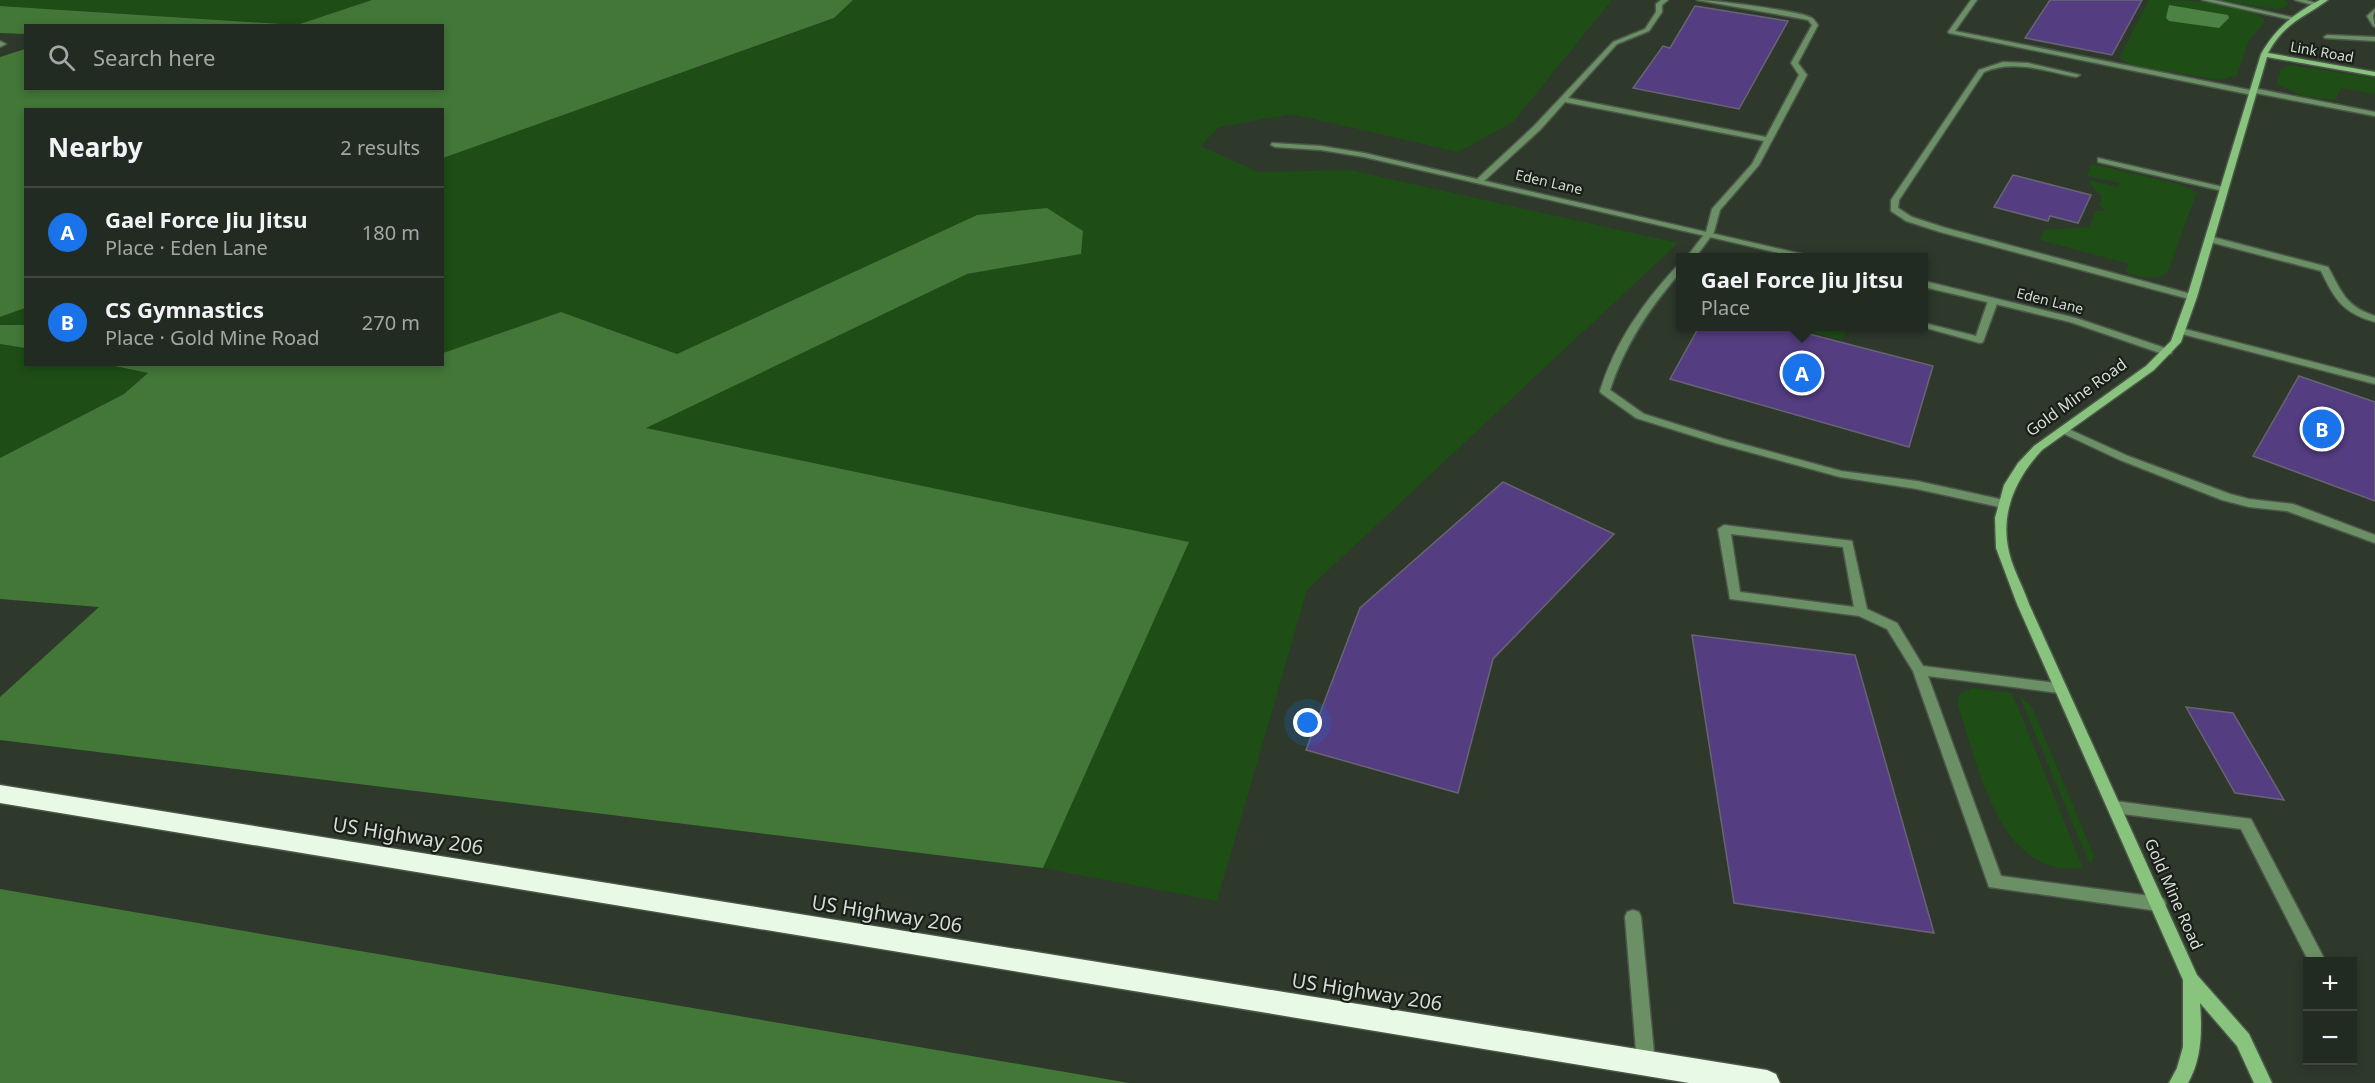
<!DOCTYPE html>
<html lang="en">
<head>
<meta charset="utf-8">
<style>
	:root { --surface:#222b21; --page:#2e372e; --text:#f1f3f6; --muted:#a2a7a5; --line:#3f473f; --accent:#1a73e8 }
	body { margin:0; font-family:"Noto Sans",sans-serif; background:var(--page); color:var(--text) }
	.controls { position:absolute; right:18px; bottom:18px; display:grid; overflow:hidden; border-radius:0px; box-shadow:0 3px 9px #0003 }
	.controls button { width:54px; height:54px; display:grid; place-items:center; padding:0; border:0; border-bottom:2px solid var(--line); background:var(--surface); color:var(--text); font:30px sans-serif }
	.you { position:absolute; left:1308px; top:723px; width:21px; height:21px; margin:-15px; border:4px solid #fff; border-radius:50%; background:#1a73e8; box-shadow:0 0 0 9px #1a73e833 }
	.badge { display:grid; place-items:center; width:39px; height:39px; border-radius:50%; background:var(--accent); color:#fff; font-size:20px; font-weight:700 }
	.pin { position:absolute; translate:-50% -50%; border:3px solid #fff; box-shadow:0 2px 6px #0006 }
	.popup { position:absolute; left:1676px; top:253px; width:252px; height:78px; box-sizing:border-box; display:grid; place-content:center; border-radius:0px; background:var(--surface); filter:drop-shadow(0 2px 4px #0005); font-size:20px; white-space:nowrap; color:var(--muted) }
	.popup b { font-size:22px; color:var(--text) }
	.popup::after { content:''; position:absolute; left:50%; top:100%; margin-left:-12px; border:12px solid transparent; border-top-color:var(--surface) }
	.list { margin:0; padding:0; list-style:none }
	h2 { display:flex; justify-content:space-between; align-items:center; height:78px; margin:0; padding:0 24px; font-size:26px }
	h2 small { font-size:20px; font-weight:400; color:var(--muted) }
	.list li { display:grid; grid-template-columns:39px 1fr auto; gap:18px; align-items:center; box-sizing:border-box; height:90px; padding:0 24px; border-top:2px solid var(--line) }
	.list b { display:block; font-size:22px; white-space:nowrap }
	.list p { margin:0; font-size:20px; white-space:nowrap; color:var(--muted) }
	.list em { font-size:20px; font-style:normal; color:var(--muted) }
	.icon { flex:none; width:33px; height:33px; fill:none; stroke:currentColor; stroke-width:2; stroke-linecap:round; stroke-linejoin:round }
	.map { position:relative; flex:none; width:2375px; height:1083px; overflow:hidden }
	.search { position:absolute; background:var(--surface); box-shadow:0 3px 9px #0003; left:24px; top:24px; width:420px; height:66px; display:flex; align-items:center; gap:15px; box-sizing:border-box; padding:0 21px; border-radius:0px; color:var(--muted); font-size:22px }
	.panel { position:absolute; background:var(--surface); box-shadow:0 3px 9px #0003; left:24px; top:108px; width:420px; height:258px; border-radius:0px }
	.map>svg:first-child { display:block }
	.green { fill:#1e4d16 }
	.forest { fill:#427738 }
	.water { fill:#4c8243 }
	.building { fill:#543d80; stroke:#686474; stroke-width:1.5 }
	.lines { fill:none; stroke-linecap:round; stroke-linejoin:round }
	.lane-casing { stroke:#4c574a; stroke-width:3 }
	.street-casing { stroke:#4c574a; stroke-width:3 }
	.secondary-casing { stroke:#4c574a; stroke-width:3 }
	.highway-casing { stroke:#4c574a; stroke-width:3 }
	.lane { fill:#6b9065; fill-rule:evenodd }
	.street { fill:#6b9065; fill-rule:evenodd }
	.secondary { fill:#88c47e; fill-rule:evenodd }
	.highway { fill:#e8fae5; fill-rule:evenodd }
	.labels { text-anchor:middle; stroke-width:4.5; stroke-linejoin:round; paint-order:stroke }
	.far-street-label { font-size:14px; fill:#d6ddd5; stroke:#191e18 }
	.street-label { font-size:16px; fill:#d6ddd5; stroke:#191e18 }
	.near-street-label { font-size:20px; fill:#d6ddd5; stroke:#191e18 }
</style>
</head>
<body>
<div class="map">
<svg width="2375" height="1083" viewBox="0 0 2375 1083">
	<rect width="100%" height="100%" fill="#2e392c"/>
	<!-- green -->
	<g class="green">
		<polygon points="0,0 372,0 297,25 0,6"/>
		<polygon points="853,0 1612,0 1513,122 1458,152 1292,114 1219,127 1201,146 1258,172 1350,170 1678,243 1307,590 1217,901 1043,868 1188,542 645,428 967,274 1081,254 977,215 677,354 561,312 443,353 442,158 833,19"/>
		<path d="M2149,0C2173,0 2251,0 2265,21L2248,42L2237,75L2221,80L2134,66L2119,58Z"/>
		<polygon points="2221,0 2284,0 2289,3 2283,8 2275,9"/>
		<polygon points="2291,65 2375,78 2375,94 2341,88 2336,99 2332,100 2303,96 2277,84 2281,69"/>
		<path d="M2092,164L2178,184L2197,192L2168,271C2158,282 2142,277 2128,274L2126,272L2129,264L2040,240L2044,230L2089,227L2096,211H2106L2099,205L2102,197L2087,180L2118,187L2120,183L2087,176Z"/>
		<polygon points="25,308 25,325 0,325 0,317"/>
		<polygon points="1787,326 1848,326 1848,327 1843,338 1838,339"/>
		<polygon points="0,344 25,348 26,364 110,365 148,373 124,394 0,458"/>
		<path d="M1972,688L2012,693L2083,868C1998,879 1979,766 1958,706L1959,695Z"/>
		<polygon points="2019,695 2032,707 2094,856 2090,865"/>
	</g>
	<!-- forest -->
	<g class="forest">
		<polygon points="372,0 853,0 834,18 443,158 442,110 26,110 25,308 0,317 0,57 25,49 26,88 442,88 442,26 26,26 25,34 0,33 0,6 297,25"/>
		<polygon points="1047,208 1083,231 1081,254 967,274 646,428 1189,542 1043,868 0,740 0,697 99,607 0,599 0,458 124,394 148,373 110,365 442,364 443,353 561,312 677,354 977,215"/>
		<polygon points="0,325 25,325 25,348 0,344"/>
		<polygon points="0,889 1129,1083 0,1083"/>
	</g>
	<!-- water -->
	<polygon class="water" points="2169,5 2228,15 2229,18 2219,28 2169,21 2166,18"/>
	<!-- building -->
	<g class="building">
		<polygon points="2050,0 2142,0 2112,55 2025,38"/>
		<polygon points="1695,6 1788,21 1739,109 1633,88 1663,46 1670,48"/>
		<polygon points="2013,175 2091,195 2078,223 2050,216 2048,221 1994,207"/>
		<polygon points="1699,327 1782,327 1933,366 1909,447 1670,379"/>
		<polygon points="2299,376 2375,402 2375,501 2253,456"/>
		<polygon points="1503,482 1614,534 1493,659 1458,793 1306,750 1360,608"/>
		<polygon points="1692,635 1855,655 1934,933 1734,903"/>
		<polygon points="2186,707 2233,713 2284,800 2235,793"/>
	</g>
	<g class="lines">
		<!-- lane casing -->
		<g class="lane-casing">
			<g id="lane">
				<path d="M1661,0H1668L1662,5V12L1649,31L1617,44L1568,98L1766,137L1799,75L1791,63L1812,25L1808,20L1798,18L1697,0C1713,0 1802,11 1812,18C1813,18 1818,25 1818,25L1798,63L1807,75L1759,165L1720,210L1714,232L1695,258H1686L1706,232L1712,209L1752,164L1764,141L1565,102L1540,130L1483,182L1476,180L1534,126L1613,42L1645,29L1656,12V4Z"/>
				<polygon points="1971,0 1977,0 1955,31 2250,90 2253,88 2375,112 2375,116 2255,93 2252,95 1949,33 1948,32"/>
				<polygon points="2202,0 2214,0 2296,18 2293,20"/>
				<polygon points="2295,0 2306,0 2319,4 2316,6"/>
				<polygon points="2375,9 2373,16 2375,27 2373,26 2367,16"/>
				<polygon points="2327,35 2375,37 2375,41 2325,38 2324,37"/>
				<polygon points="0,41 6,44 0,47"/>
				<path d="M2003,62L2028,63L2080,75L2076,77C2045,71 2014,59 1984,72L1899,200L1898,208L1912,217L1946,228L2195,295V299H2189L1940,232L1906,221L1891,211V200L1979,70Z"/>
				<polygon points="2098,158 2223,187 2227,189 2223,191 2098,162"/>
				<path d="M2209,236L2328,267C2342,292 2345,306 2375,316V322C2343,313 2335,300 2321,271L2206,241V237Z"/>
				<path d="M1680,265V273C1649,308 1625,345 1610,390L1644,414L1724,439L1841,471L1917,481L2004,500L2008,501L2010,504L2008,507L2004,508L1917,489L1840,477L1716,443L1636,418L1601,393L1600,391C1615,342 1643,303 1677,266Z"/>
				<polygon points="1993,298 1998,301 1983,342 1980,343 1919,326 1924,326 1924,323 1976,336 1988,301"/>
				<polygon points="2181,328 2375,378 2375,384 2178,333 2178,329"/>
				<polygon points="2064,427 2128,456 2230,494 2249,499 2293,504 2375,535 2375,543 2287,511 2249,507 2222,500 2120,460 2060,432 2059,430 2060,428"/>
				<path d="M1724,525L1852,541L1867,609L1897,623L1923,666L2064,684L2066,688L2064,692L2059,693L1928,676L2001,876L2158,897L2164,899L2166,904L2164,909L2158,911L1989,887L1913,671L1887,629L1859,616L1730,599L1718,529ZM1731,534L1843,547L1854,607L1740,592Z"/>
				<polygon points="2115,801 2251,819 2326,962 2309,962 2241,829 2115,813 2110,811 2108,807 2110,803"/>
				<polygon points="1633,910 1639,912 1641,917 1655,1063 1652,1069 1646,1071 1640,1069 1637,1063 1625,917 1627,912"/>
			</g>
		</g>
		<!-- street casing -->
		<g class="street-casing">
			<g id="street">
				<polygon points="1272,143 1321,146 1364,153 1819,258 1801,258 1364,157 1321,150 1275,147 1271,145"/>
				<polygon points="1924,281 2076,318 2171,350 2172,352 2171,354 2163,354 2070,322 1924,287"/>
			</g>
		</g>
		<!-- secondary casing -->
		<g class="secondary-casing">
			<path id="secondary" d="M2320,0H2328C2302,19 2285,22 2268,53L2375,72V76L2267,57L2197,297L2181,342L2154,370L2042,450C2017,477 2001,510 2008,547C2011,566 2023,586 2029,604L2197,975L2249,1034L2272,1083H2254L2237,1046L2200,1003C2202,1030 2202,1059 2188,1083H2169L2177,1068L2183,1047V980L2017,604L1996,548L1995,518L2004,485L2018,463L2034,446L2146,366L2171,341L2187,297L2261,54C2275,29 2294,13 2320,0Z"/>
		</g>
		<!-- highway casing -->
		<g class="highway-casing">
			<polygon id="highway" points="0,785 1767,1070 1776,1074 1780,1083 1689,1083 0,803"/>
		</g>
		<!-- lane -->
		<use href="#lane" class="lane"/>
		<!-- street -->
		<use href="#street" class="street"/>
		<!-- secondary -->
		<use href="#secondary" class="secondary"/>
		<!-- highway -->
		<use href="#highway" class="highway"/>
	</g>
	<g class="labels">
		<!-- far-street labels -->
		<g class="far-street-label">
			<text transform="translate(2322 52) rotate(10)" y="5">Link Road</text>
			<text transform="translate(1549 182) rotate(13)" y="5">Eden Lane</text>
			<text transform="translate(2050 301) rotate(14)" y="5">Eden Lane</text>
		</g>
		<!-- street labels -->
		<g class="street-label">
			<text transform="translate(2076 397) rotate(-36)" y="6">Gold Mine Road</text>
			<text transform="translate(2174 894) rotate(66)" y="6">Gold Mine Road</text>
		</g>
		<!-- near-street labels -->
		<g class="near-street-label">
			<text transform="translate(408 836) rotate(9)" y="7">US Highway 206</text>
			<text transform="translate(887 914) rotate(9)" y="7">US Highway 206</text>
			<text transform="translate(1367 992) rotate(9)" y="7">US Highway 206</text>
		</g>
	</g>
</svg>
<div class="controls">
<button>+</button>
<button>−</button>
</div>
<div class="you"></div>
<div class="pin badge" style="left:1802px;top:373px">A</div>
<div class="popup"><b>Gael Force Jiu Jitsu</b>Place</div>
<div class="pin badge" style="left:2322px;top:429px">B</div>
<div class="search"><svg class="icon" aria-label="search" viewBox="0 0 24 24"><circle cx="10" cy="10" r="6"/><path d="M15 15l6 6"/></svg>Search here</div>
<section class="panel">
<h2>Nearby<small>2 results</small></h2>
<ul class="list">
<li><span class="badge">A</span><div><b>Gael Force Jiu Jitsu</b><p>Place · Eden Lane</p></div><em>180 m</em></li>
<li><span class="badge">B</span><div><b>CS Gymnastics</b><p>Place · Gold Mine Road</p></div><em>270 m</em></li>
</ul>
</section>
</div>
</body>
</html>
